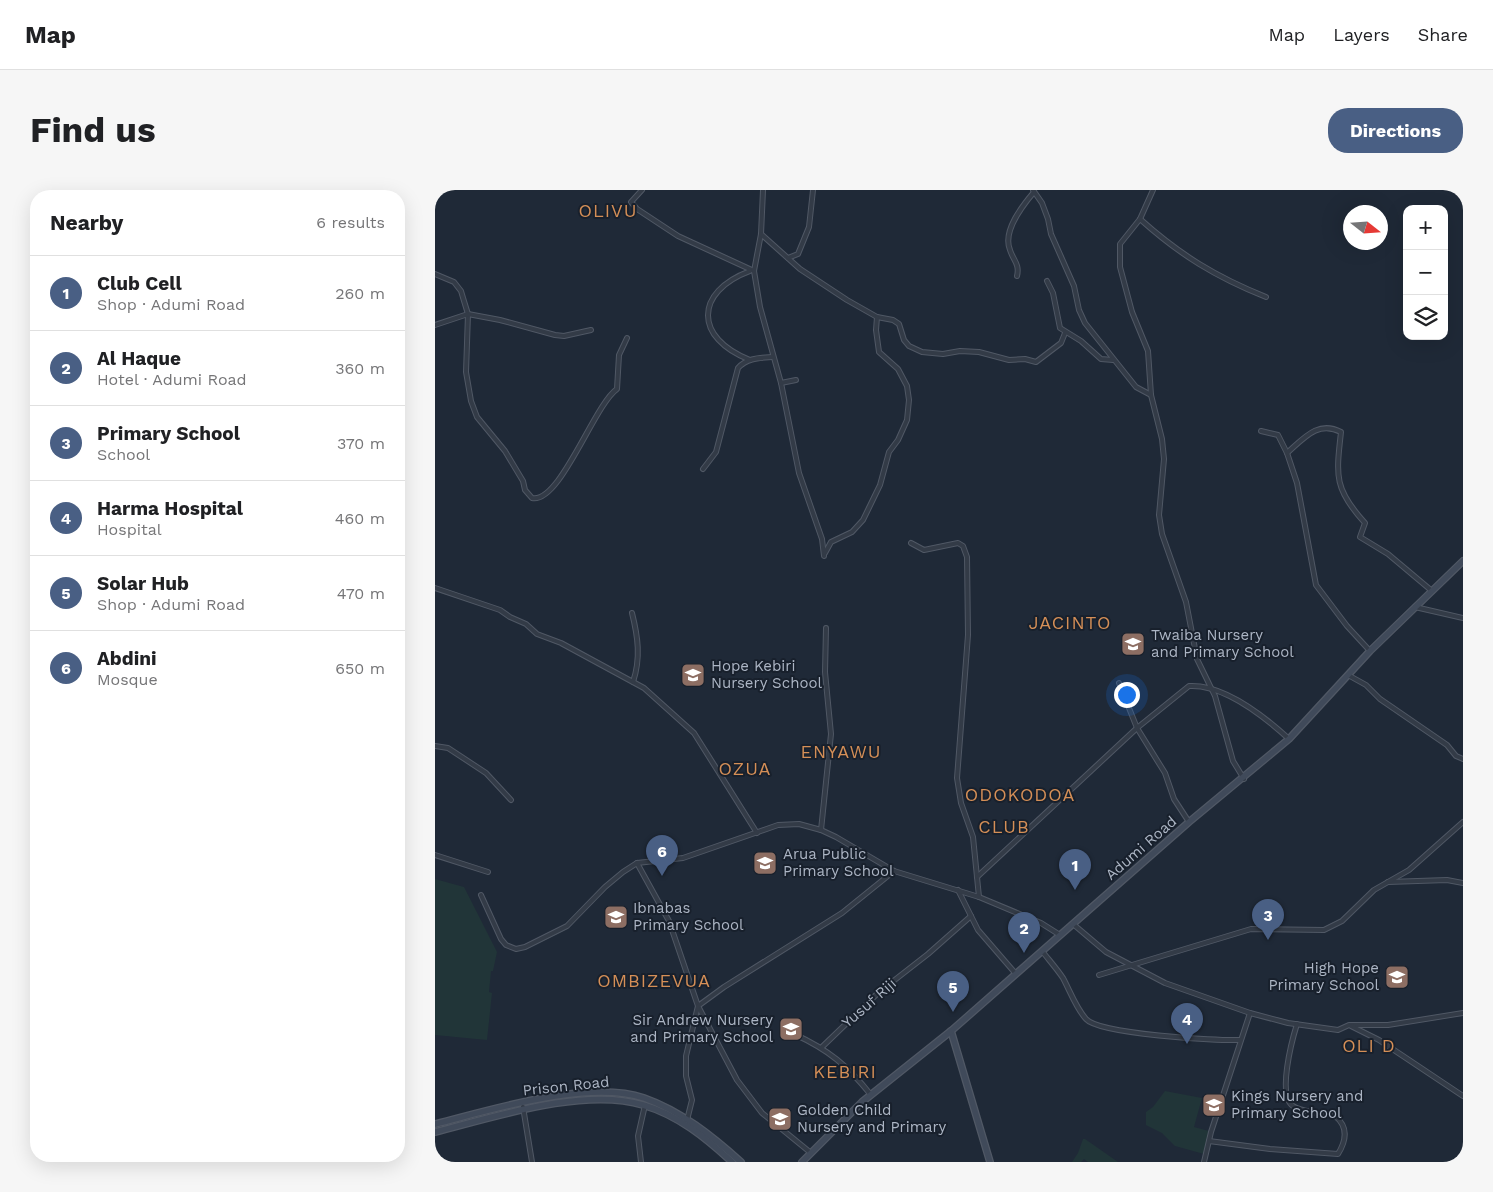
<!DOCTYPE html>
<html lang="en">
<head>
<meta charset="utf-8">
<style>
	:root { --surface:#fff; --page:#f6f6f6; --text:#202124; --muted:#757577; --line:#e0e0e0; --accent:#495f84 }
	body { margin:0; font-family:"Work Sans",sans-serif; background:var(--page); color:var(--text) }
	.controls { position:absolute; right:15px; top:15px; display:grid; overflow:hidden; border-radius:10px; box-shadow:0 5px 20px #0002 }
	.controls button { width:45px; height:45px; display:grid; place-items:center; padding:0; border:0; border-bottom:1px solid var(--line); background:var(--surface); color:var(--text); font:25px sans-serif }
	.compass { position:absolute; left:908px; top:15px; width:45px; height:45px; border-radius:50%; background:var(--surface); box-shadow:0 5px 20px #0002; rotate:107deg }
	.you { position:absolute; left:691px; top:504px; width:18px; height:18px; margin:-12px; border:4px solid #fff; border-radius:50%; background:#1a73e8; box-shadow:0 0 0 8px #1a73e833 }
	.badge { display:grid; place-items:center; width:32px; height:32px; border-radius:50%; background:var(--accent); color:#fff; font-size:16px; font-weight:700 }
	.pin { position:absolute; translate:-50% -41px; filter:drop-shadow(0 1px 2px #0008) }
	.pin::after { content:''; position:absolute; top:26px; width:18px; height:15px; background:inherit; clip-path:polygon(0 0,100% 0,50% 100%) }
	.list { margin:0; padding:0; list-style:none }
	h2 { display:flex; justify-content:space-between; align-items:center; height:65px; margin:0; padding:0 20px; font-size:21px }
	h2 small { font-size:16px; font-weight:400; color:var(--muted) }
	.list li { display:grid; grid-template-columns:32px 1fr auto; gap:15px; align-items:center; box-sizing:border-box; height:75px; padding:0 20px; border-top:1px solid var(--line) }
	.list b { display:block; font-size:19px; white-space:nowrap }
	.list p { margin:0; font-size:16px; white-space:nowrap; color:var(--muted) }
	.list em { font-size:16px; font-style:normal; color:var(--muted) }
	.icon { flex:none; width:28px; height:28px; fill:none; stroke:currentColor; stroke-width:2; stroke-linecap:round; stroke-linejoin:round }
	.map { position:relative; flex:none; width:1028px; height:972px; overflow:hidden; border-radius:20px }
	header { display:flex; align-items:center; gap:30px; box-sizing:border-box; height:70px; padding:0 25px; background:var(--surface); border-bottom:1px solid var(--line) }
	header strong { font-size:24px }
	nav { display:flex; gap:28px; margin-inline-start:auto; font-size:18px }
	.intro { display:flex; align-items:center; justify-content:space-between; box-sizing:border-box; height:120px; padding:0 30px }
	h1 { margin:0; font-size:35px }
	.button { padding:12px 22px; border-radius:20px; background:var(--accent); color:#fff; font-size:18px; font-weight:700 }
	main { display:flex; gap:30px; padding:0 30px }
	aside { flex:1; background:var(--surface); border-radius:20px; box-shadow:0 5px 20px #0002 }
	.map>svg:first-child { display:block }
	.green { fill:#213538 }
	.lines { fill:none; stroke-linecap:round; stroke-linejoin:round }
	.street-casing { stroke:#505865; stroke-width:6 }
	.secondary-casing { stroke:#505865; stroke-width:8 }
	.street { stroke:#333b47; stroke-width:4 }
	.secondary { stroke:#404a5a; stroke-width:5.5 }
	.labels { text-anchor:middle; stroke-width:4; stroke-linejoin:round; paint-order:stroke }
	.poi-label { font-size:15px; fill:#acb5c4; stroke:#18202c; text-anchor:start }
	.street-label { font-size:15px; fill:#acb5c4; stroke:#18202c }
	.quarter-label { font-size:18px; letter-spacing:1px; fill:#d58f57; stroke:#18202c }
</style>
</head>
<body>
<header>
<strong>Map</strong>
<nav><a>Map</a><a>Layers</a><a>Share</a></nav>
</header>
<div class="intro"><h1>Find us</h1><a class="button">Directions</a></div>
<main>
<aside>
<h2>Nearby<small>6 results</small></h2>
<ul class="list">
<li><span class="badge">1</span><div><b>Club Cell</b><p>Shop · Adumi Road</p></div><em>260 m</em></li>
<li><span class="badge">2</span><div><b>Al Haque</b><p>Hotel · Adumi Road</p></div><em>360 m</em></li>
<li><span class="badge">3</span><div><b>Primary School</b><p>School</p></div><em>370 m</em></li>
<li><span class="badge">4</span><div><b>Harma Hospital</b><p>Hospital</p></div><em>460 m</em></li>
<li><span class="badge">5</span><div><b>Solar Hub</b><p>Shop · Adumi Road</p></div><em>470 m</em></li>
<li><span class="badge">6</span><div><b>Abdini</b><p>Mosque</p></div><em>650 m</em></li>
</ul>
</aside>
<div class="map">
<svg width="1028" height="972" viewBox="0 0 1028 972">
	<rect width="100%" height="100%" fill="#1f2937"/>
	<!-- green -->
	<g class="green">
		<polygon points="0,689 29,697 62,762 58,781 56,781 54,802 57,803 52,850 0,845"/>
		<polygon points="730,901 767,908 759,937 774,941 769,964 740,956 727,943 711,935 711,922 718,917"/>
		<polygon points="648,949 650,949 683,972 653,972 649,969 646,972 637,972 643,963"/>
	</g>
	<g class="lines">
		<!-- street casing -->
		<g class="street-casing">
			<g id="street">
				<polyline points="207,0 196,12 202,19 243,46 319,81"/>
				<polyline points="328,0 326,44 319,81 325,117 346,193 364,283 387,349 389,366"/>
				<polyline points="598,0 607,13 613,29 616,44 639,96 644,120 650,133 701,197 716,205"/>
				<polyline points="718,0 705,29 685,54 685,77 697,122 713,161 716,205 727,249 729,269 724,325 727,344 751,412 762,469 780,506 798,571 809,589"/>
				<path d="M705,29C745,65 781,87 831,107"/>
				<polyline points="326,44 365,79 412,110 442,127 458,130 464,134 469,150 474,156 487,162 508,164 525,161 544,162 574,170 590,169 601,172 626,153 630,143"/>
				<polyline points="353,68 363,64 374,37 378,0"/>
				<path d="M0,84L19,92L26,101L29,111L33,124L31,182L36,211L42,227L70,261L88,291L90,300L97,308C125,314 159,215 182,199L184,165L192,148"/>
				<path d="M582,86C585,74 578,70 575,60C567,41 588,15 599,2"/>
				<polyline points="612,91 618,103 625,138 646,151 666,169 678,170"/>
				<polyline points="0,135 33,124 65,130 120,145 129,146 156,140"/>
				<path d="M315,170C259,148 259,102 315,81"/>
				<polyline points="346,193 361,190"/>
				<polyline points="826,241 843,245 852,263 862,293 881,395 912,436 935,461"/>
				<path d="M852,263C869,248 883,230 906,242C901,286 899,299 930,333L925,347L953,364L997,401"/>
				<path d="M268,279L281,262L303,178C312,168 324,168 337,167"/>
				<polyline points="476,353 489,360 523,353 528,356 532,367 533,445 522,588 526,613 538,647 544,707"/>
				<polyline points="390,363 396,352 417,342 428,330 445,295 454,262 463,250 472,230 474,210 472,196 463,179 444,162 441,140 442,127"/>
				<polyline points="0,398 65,420 75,427 91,434 102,444 126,453 209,498 259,543 322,643"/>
				<polyline points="980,417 1028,428"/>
				<path d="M197,423C203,447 206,468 198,492"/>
				<polyline points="913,485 931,495 945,509 1012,555 1021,566 1028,569"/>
				<polyline points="684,493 702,538 730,583 739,609 754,632"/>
				<polyline points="0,556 13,558 51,583 76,610"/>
				<polyline points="386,640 396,544 390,482 391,438"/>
				<polyline points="0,665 53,682"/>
				<polyline points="202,673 234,731 263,816 302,890 327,923 376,963"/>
				<path d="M542,687L702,538L754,496C789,494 830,527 854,549"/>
				<polyline points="953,692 1012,690 1028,693"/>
				<polyline points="523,700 543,740 581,784"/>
				<polyline points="46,705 66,749 71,755 81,759 90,757 132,736 170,697 188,682 202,673 248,668 343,635 364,634 386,640 401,647 459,681 544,707 606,733 625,745"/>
				<polyline points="638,734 671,762 730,793 815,823 853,833 903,840 914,835 953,835 1028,823"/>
				<path d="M607,761C614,770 622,779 628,788C635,801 641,818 651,829C664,844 781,851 805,850"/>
				<polyline points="664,785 816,739 889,740 907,731 939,700 974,680 1028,632"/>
				<polyline points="916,836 944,850 1028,906"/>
				<path d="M359,844C394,860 413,876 436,905"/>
				<polyline points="387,857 443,803 493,764 536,726"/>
				<polyline points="88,917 97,972"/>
				<polyline points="252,930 257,910 251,886 251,866 263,816 289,797 407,723 459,681"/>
				<path d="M774,951L835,959L903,964C911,951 914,937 900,926C890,924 866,922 858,916C842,906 857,850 862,834"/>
				<polyline points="206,972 203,946 210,915"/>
				<polyline points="769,972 776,942 815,823"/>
			</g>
		</g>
		<!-- secondary casing -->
		<g class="secondary-casing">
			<g id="secondary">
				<polyline points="516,841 555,972"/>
				<path d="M0,934C56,920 153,889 209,908C246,921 277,946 306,972"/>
				<path d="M0,942C59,927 149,897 208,915C243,925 271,948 297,972"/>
				<polyline points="367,972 427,912 516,841 754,632 854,549 935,461 1028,371"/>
			</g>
		</g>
		<!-- street -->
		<use href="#street" class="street"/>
		<!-- secondary -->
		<use href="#secondary" class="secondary"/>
	</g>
	<!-- icons -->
	<defs>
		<g id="school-square" transform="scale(1.25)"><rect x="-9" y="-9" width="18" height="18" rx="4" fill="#8d6e63" stroke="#18202c"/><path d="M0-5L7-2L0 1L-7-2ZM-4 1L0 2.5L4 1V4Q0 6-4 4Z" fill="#fff"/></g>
	</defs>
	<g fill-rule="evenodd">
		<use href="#school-square" x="698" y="454"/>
		<use href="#school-square" x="258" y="485"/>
		<use href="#school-square" x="330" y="673"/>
		<use href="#school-square" x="181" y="727"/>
		<use href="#school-square" x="962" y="787"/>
		<use href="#school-square" x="356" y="839"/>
		<use href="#school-square" x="779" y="915"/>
		<use href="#school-square" x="345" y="929"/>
	</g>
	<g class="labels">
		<!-- poi labels -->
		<g class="poi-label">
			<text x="716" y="450">Twaiba Nursery<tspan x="716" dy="17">and Primary School</tspan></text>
			<text x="276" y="481">Hope Kebiri<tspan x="276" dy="17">Nursery School</tspan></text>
			<text x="348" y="669">Arua Public<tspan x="348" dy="17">Primary School</tspan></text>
			<text x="198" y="723">Ibnabas<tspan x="198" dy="17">Primary School</tspan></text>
			<text x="944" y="783" text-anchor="end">High Hope<tspan x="944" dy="17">Primary School</tspan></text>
			<text x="338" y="835" text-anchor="end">Sir Andrew Nursery<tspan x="338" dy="17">and Primary School</tspan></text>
			<text x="796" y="911">Kings Nursery and<tspan x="796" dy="17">Primary School</tspan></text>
			<text x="362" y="925">Golden Child<tspan x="362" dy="17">Nursery and Primary</tspan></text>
		</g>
		<!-- street labels -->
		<g class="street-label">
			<text transform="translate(706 658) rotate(-41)" y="5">Adumi Road</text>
			<text transform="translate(434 813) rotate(-41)" y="5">Yusuf Riji</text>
			<text transform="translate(131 896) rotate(-6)" y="5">Prison Road</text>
		</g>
		<!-- quarter labels -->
		<g class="quarter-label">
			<text x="173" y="27">OLIVU</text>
			<text x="635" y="439">JACINTO</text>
			<text x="406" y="568">ENYAWU</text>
			<text x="310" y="585">OZUA</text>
			<text x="585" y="611">ODOKODOA</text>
			<text x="569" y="643">CLUB</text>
			<text x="219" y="797">OMBIZEVUA</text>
			<text x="934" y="862">OLI D</text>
			<text x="410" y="888">KEBIRI</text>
		</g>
	</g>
</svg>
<div class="controls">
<button>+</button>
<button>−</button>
<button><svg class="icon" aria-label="layers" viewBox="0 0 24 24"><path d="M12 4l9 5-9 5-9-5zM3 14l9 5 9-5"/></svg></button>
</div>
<svg class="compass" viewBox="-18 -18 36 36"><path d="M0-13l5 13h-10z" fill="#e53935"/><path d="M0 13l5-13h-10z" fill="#757577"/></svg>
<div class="you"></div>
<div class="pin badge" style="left:640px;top:700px">1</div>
<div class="pin badge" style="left:589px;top:763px">2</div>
<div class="pin badge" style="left:833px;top:750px">3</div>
<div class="pin badge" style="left:752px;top:854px">4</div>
<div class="pin badge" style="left:518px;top:822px">5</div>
<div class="pin badge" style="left:227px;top:686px">6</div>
</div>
</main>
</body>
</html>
